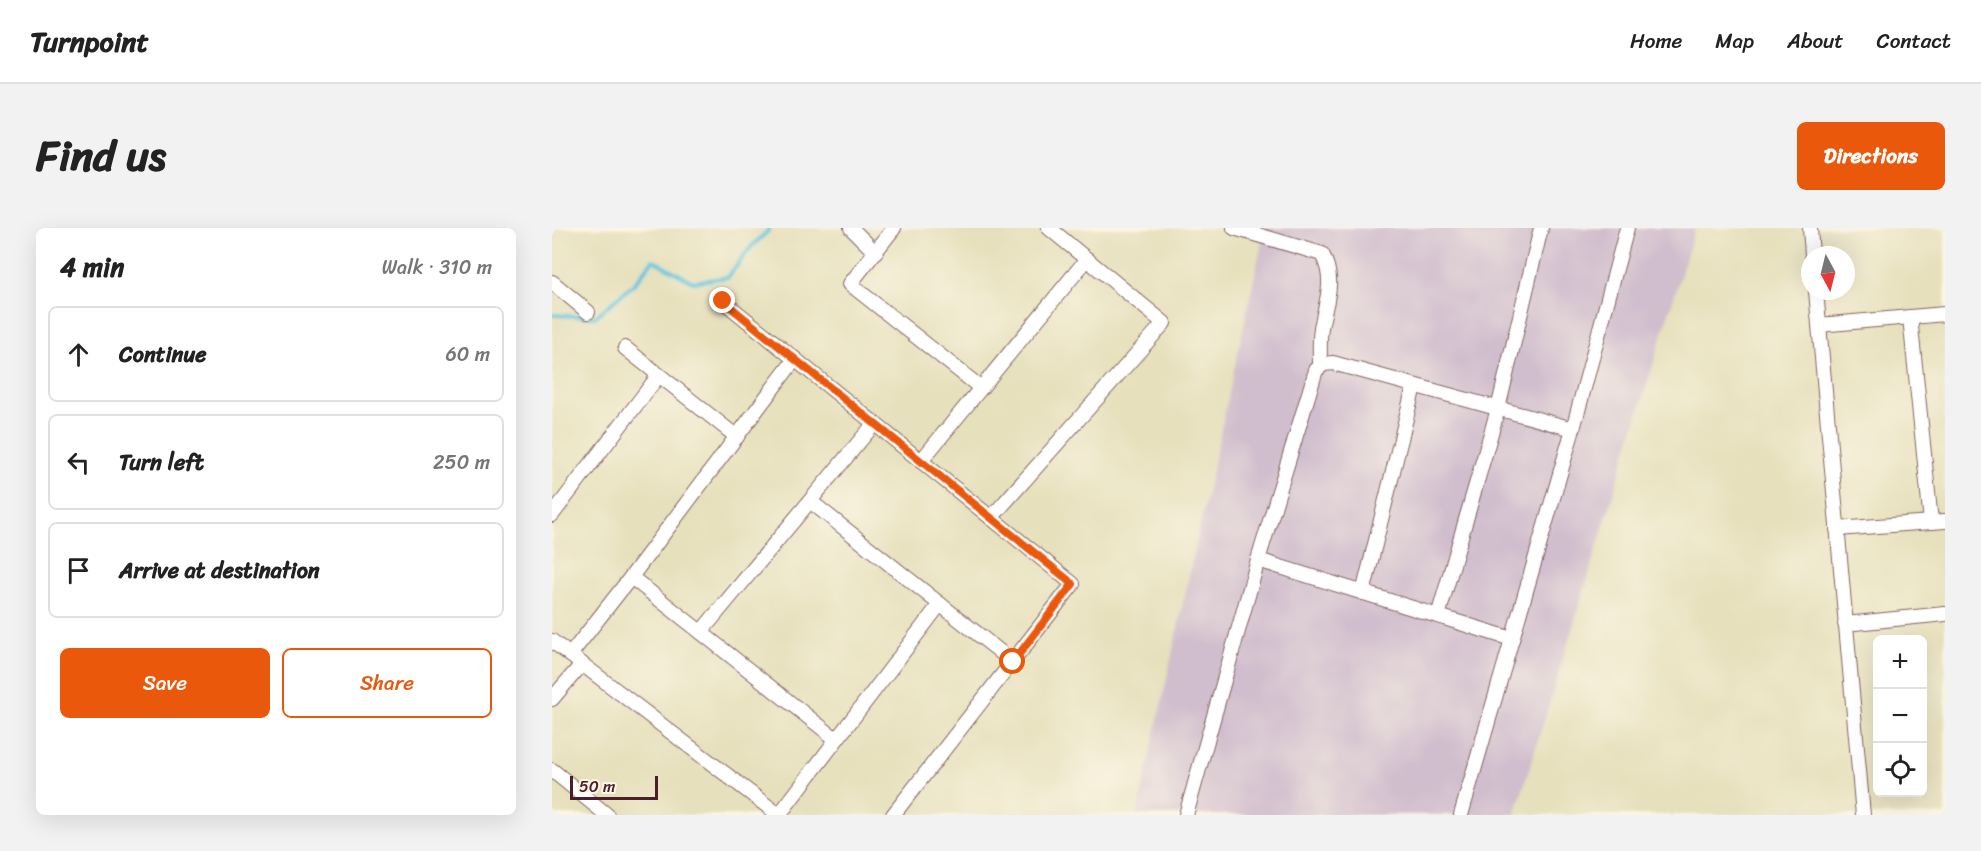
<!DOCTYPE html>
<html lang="en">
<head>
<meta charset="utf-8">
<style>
	:root { --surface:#fff; --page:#f2f2f2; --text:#222; --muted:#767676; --line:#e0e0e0; --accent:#ea580c }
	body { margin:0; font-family:Sriracha,sans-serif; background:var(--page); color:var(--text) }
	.controls { position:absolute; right:18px; bottom:18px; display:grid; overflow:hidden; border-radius:9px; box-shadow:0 6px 24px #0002 }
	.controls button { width:54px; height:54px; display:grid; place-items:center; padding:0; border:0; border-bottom:2px solid var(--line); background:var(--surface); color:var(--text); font:30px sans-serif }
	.compass { position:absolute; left:1249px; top:18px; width:54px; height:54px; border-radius:50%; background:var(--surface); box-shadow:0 6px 24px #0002; rotate:173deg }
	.scale { position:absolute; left:18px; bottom:15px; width:88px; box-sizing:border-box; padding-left:6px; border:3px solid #4a1f2b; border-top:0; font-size:16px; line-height:21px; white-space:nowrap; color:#4a1f2b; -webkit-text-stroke:4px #fcf5e5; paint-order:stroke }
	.stop { position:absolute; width:18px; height:18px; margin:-14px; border:4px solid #ea580c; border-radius:50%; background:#fff }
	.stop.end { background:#ea580c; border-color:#fff; box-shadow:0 2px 6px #0008 }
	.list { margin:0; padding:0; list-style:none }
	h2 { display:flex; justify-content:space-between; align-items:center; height:78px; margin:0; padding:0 24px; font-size:26px }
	h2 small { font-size:20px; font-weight:400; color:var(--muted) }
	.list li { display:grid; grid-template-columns:39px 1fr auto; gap:18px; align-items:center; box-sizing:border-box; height:96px; margin:0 12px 12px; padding:0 12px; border:2px solid var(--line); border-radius:9px }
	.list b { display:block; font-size:22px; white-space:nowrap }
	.list em { font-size:20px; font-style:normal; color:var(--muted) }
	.actions { display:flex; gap:12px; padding:18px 24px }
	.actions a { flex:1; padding:14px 0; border:2px solid var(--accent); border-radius:9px; text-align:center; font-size:21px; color:var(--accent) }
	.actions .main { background:var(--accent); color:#fff }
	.icon { flex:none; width:33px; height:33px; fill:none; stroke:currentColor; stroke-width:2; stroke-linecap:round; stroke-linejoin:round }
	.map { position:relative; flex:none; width:1393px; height:587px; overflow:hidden; border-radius:9px }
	header { display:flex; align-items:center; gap:36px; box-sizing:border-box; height:84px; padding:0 30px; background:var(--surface); border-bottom:2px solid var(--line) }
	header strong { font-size:28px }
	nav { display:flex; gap:33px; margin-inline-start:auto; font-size:21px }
	.intro { display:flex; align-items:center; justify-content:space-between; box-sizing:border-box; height:144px; padding:0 36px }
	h1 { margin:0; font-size:42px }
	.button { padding:15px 27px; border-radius:9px; background:var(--accent); color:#fff; font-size:21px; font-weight:700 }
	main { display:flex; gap:36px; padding:0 36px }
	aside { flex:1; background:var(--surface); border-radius:9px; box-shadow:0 6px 24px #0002 }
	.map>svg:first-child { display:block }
	.industrial { fill:#d0bdcd }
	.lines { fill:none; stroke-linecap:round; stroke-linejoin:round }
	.stream { stroke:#60c5de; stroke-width:4 }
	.minor-casing { stroke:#81635e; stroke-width:16 }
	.minor { stroke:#fff; stroke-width:14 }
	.route { stroke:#ea580c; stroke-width:8 }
</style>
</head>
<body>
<header>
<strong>Turnpoint</strong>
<nav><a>Home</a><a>Map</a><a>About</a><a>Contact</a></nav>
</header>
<div class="intro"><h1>Find us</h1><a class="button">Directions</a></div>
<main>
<aside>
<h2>4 min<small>Walk · 310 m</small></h2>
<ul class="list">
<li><svg class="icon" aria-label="ahead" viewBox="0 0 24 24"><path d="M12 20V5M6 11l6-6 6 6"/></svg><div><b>Continue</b></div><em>60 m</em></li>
<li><svg class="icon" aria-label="left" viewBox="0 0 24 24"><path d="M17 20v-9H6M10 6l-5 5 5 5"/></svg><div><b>Turn left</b></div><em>250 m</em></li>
<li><svg class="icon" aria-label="arrive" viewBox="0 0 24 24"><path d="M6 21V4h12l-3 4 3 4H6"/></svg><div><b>Arrive at destination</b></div></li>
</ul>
<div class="actions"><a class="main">Save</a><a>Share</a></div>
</aside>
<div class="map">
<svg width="1393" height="587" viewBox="0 0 1393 587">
	<rect width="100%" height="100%" fill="#fcf5e5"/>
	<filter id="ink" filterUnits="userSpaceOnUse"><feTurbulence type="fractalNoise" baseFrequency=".0167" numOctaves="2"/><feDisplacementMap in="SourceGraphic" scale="12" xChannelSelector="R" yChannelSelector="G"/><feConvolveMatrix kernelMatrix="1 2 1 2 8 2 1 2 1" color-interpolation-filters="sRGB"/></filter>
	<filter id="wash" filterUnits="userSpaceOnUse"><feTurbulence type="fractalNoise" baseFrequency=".008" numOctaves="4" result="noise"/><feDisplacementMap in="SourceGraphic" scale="24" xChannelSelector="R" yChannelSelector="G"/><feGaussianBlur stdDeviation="1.35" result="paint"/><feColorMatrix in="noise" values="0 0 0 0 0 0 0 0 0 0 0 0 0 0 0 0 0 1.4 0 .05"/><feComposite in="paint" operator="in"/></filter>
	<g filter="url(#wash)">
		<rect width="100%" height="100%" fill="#e6e0bc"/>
		<!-- industrial -->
		<polygon class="industrial" points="713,0 1143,0 963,587 585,587"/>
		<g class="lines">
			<!-- stream -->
			<polyline class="stream" points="0,87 43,89 83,55 101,32 141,54 176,49 199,19 216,3 217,0"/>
		</g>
	</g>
	<g filter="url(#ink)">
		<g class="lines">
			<!-- minor casing -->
			<g class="minor-casing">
				<g id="minor">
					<polyline points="299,0 323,24"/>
					<polyline points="342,0 298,56 429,160"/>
					<path d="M682,0L770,26C784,53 774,72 769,100C767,113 768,126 768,138"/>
					<polyline points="1258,0 1260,27"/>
					<polyline points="0,54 36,84"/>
					<polyline points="1264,63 1311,587"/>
					<polyline points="171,73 521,356 341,587"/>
					<polyline points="1358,89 1379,294"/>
					<polyline points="1267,97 1393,86"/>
					<polyline points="73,120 185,209"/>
					<polyline points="369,233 535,31"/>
					<polyline points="258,273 461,434"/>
					<polyline points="0,287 107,147"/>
					<polyline points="439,290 612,95 497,0"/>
					<polyline points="1285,301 1393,293"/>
					<polyline points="706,332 960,411"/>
					<polyline points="79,349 284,511"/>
					<polyline points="811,365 862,158"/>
					<polyline points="886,388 946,181 989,0"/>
					<polyline points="1293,396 1393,386"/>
					<polyline points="149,404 322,196"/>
					<polyline points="0,413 227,587"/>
					<polyline points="18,427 79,349 243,131"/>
					<polyline points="0,471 30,436"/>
					<polyline points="0,542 55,587"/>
					<polyline points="227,587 388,376"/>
					<polyline points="634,587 706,332 764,142 772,136 781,135 1021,201"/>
					<polyline points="909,587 1021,201 1075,0"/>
				</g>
			</g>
			<!-- minor -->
			<use href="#minor" class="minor"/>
		</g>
	</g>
	<g class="lines" filter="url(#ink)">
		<!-- route -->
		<polyline class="route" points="171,73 521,356 461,434"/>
	</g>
</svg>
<div class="controls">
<button>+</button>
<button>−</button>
<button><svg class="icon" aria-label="locate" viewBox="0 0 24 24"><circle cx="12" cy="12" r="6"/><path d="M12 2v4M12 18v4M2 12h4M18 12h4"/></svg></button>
</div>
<svg class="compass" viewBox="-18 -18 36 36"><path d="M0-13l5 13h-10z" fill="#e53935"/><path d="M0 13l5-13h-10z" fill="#767676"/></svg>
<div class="scale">50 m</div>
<div class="stop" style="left:461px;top:434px"></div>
<div class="stop end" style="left:171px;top:73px"></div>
</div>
</main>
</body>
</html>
